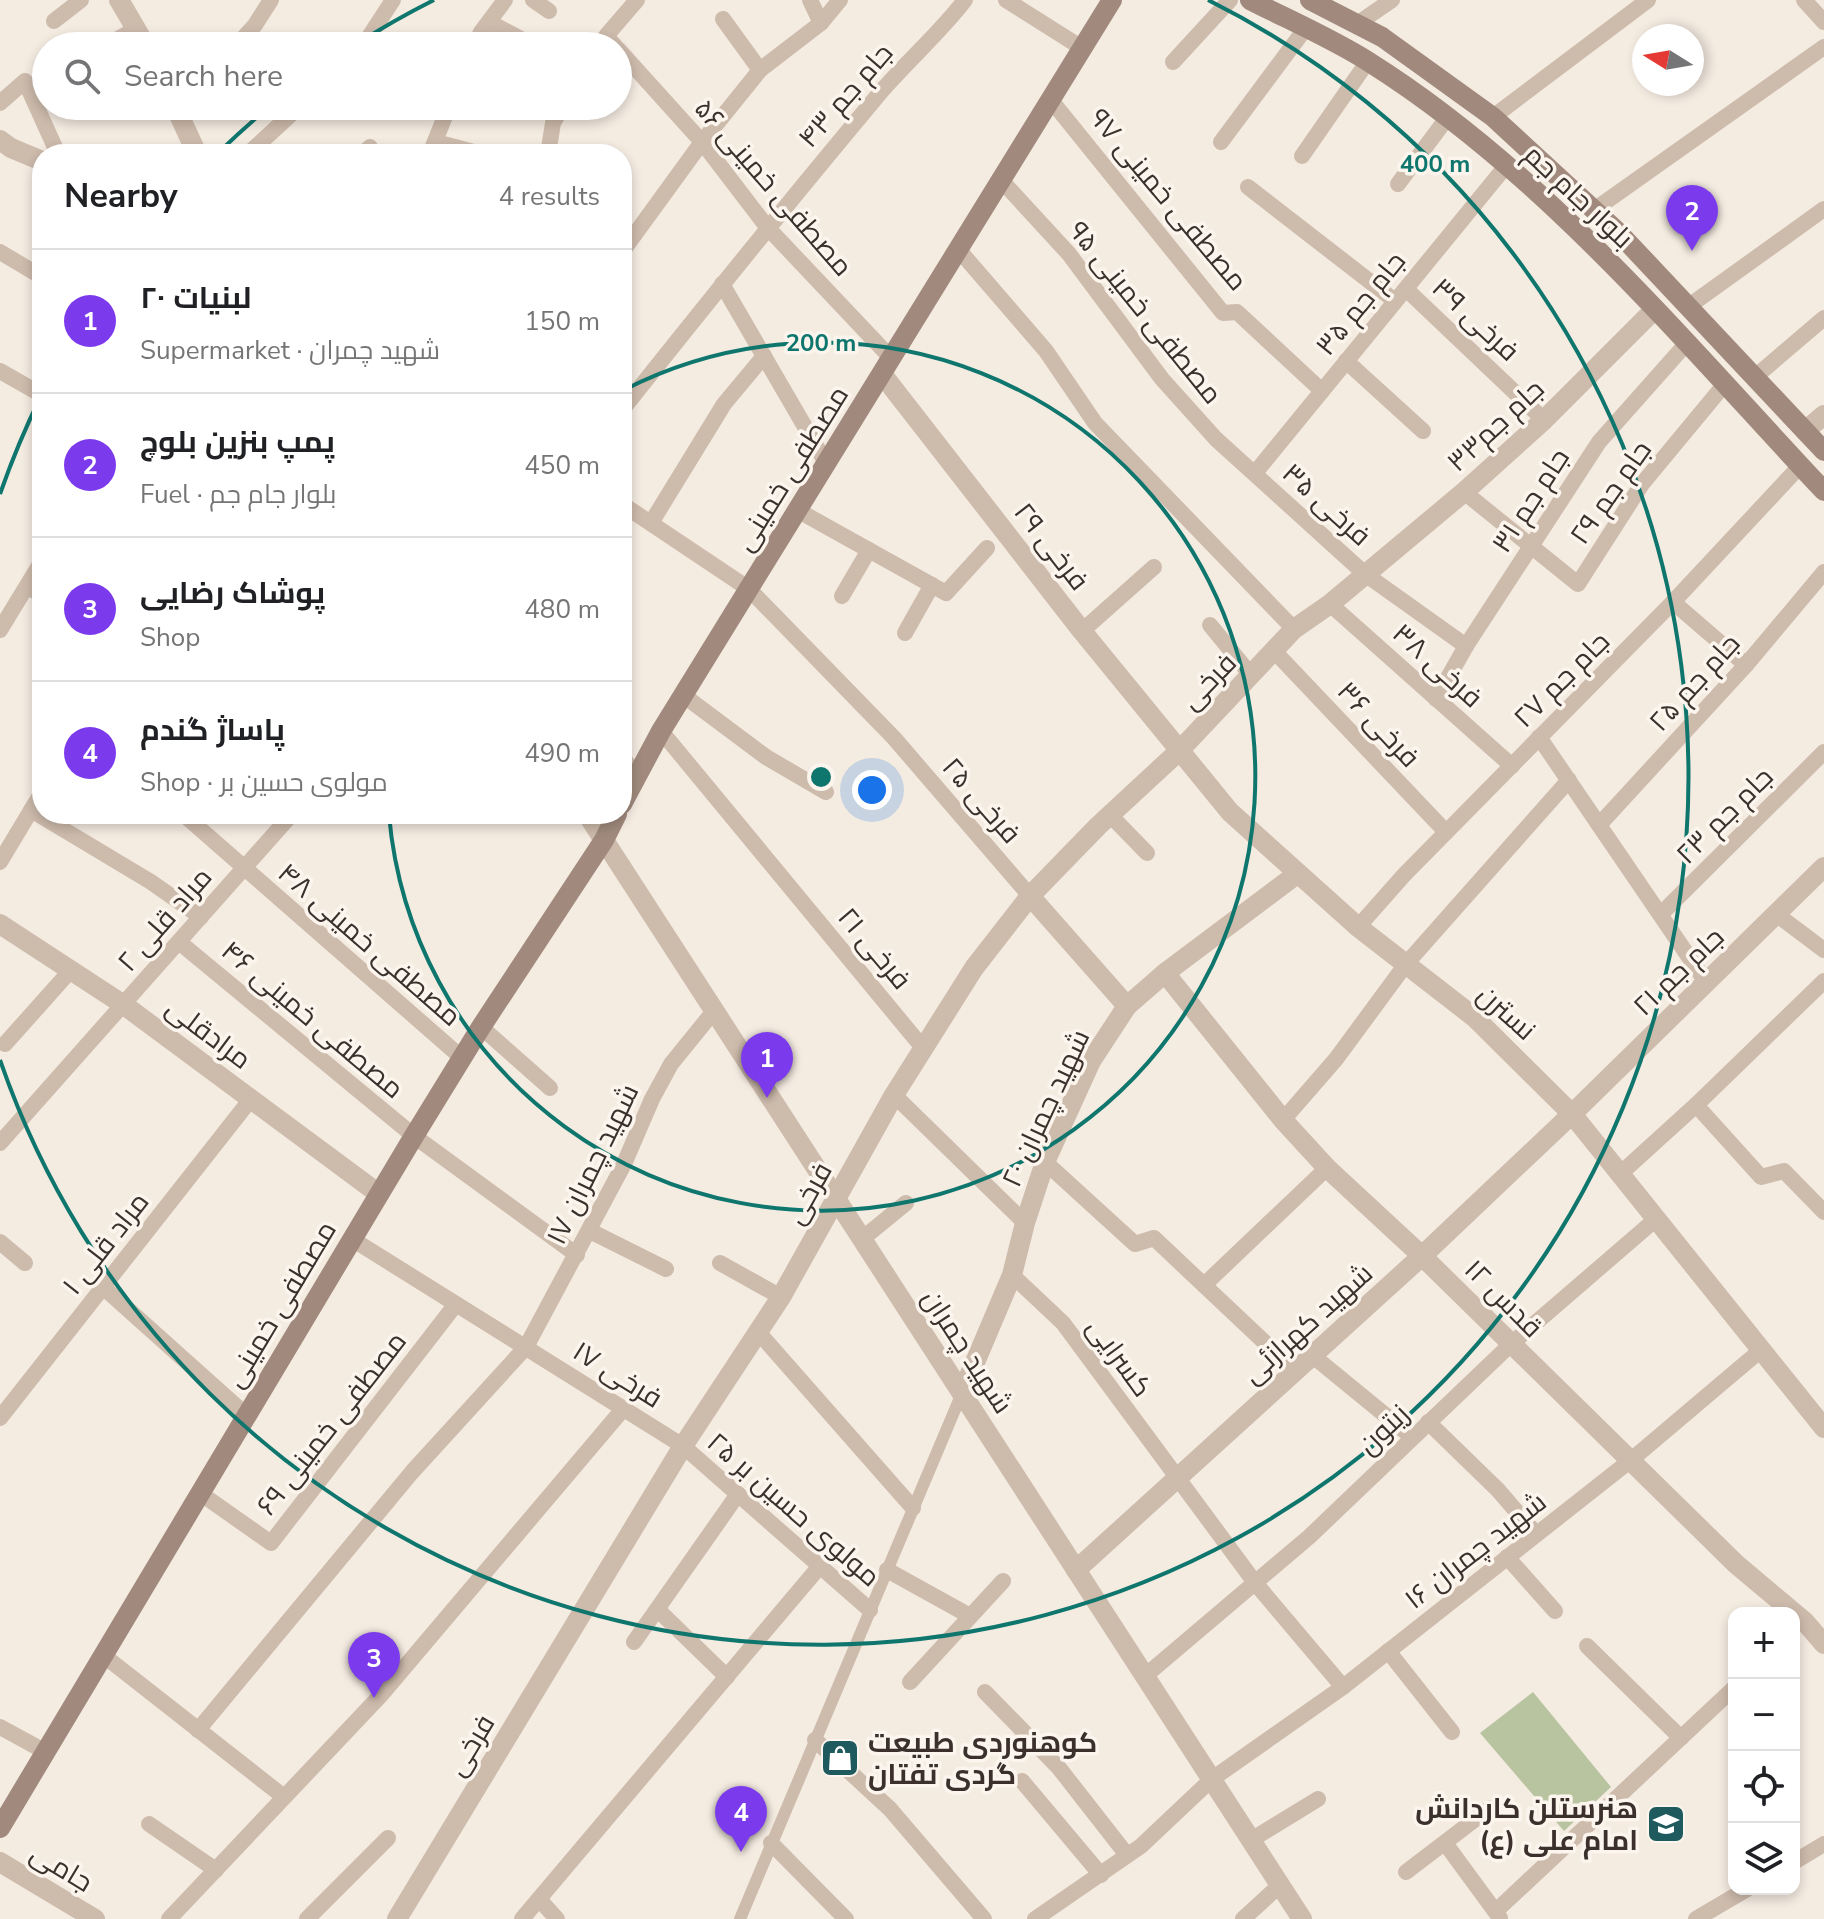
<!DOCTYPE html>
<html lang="en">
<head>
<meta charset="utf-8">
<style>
	:root { --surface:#fff; --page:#f6f6f6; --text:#202124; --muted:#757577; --line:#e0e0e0; --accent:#7c3aed }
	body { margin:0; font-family:"Nunito Sans",Cairo,sans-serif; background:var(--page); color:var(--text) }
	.controls { position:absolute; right:24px; bottom:24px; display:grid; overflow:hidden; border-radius:16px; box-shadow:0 4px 12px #0003 }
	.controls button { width:72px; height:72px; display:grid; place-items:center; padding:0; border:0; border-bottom:2px solid var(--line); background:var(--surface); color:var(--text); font:40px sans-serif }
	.compass { position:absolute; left:1632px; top:24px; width:72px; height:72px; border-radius:50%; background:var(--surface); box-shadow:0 4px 12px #0003; rotate:281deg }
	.you { position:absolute; left:872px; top:790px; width:28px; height:28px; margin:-20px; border:6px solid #fff; border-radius:50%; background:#1a73e8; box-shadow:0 0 0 12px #1a73e833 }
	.badge { display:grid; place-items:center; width:52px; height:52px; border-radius:50%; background:var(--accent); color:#fff; font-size:26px; font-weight:700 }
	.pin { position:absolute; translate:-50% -66px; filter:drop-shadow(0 2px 4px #0008) }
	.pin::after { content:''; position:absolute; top:42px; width:28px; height:24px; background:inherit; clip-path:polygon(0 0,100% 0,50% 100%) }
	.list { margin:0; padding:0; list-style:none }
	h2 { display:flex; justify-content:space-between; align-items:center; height:104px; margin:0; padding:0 32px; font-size:34px }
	h2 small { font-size:26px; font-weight:400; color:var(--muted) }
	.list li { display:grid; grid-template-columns:52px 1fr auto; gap:24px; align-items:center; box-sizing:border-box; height:144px; padding:0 32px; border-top:2px solid var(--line) }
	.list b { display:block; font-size:30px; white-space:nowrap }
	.list p { margin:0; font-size:26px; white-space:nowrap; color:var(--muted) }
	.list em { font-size:26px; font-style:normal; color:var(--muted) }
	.icon { flex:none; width:44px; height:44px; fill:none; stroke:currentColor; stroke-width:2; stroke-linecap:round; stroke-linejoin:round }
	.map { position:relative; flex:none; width:1824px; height:1919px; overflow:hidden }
	.search { position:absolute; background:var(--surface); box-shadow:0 4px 12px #0003; left:32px; top:32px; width:600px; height:88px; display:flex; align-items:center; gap:20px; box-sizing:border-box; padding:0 28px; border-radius:44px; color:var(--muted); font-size:30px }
	.panel { position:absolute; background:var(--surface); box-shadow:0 4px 12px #0003; left:32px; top:144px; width:600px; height:680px; border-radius:32px }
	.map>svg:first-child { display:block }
	.green { fill:#b8c4a0 }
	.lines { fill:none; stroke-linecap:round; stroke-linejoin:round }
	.pedestrian { stroke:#cdbbac; stroke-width:12 }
	.minor { stroke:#cdbbac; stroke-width:16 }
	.tertiary { stroke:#cdbbac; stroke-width:20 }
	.secondary { stroke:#a18a7d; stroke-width:20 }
	.ring { fill:none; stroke:#0f766e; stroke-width:4 }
	.labels { text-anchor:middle; stroke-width:7; stroke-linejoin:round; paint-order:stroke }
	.street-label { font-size:28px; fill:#3b302b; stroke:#fbf5ee }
	.poi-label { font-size:28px; font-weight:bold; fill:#3b302b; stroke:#fbf5ee; text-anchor:start }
	.centre { fill:#0f766e; stroke:#fbf5ee; stroke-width:4 }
	.ring-label { font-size:24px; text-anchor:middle; font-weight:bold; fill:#0f766e; stroke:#fbf5ee; stroke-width:7; stroke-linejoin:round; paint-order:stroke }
</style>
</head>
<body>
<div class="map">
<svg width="1824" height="1919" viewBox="0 0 1824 1919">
	<rect width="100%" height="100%" fill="#f4ebe1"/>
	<!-- green -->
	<polygon class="green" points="1533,1692 1611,1787 1564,1831 1480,1733"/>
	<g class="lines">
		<!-- pedestrian -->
		<polyline class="pedestrian" points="740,1919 962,1393"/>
		<!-- minor -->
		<g class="minor">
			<polyline points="533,0 549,11"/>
			<polyline points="810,0 821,23"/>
			<polyline points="1006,0 1082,48"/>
			<polyline points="1804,0 1824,22"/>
			<polyline points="723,19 760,70"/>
			<polyline points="54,21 81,0"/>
			<polyline points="489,22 534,46"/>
			<polyline points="1357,24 1392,0"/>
			<polyline points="105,46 136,29"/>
			<polyline points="236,46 255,25 271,0"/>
			<polyline points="363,46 393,0"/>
			<polyline points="474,46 481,32 505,0"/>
			<polyline points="615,46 606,36 637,0"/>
			<polyline points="618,49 702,142 767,227 891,358"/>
			<polyline points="1173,62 1230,0"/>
			<polyline points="1050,99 1223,313 1237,312 1322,391"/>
			<polyline points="0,103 25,81 58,154"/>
			<polyline points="1493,117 1648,0"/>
			<polyline points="436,142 481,154"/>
			<polyline points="1221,142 1305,29"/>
			<polyline points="248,154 300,106"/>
			<polyline points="362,154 370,147"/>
			<polyline points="430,154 449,106"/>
			<polyline points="548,154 553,123 563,106"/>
			<polyline points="1302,156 1368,61"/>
			<polyline points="1001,180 1069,254 1162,379 1216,439 1365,574 1466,646"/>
			<polyline points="1398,184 1447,118"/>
			<polyline points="1248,187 1395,301"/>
			<polyline points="1594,210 1824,47"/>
			<polyline points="958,249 1046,351 1095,423 1294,629"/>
			<polyline points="0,252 42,277"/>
			<polyline points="622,252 702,142 760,70 821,23 840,0"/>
			<polyline points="722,284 826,463"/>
			<polyline points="1406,289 1544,420"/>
			<polyline points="1689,306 1824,209"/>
			<polyline points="1346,361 1423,431"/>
			<polyline points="0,371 42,395"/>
			<polyline points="1755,377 1824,318"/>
			<path d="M622,410C707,303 792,198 879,94C907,61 939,34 965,0"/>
			<polyline points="1255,473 1506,166"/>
			<polyline points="1464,492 1578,584 1642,484 1724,385"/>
			<polyline points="622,504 749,589 894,738 1030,896"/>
			<polyline points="797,510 946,593 987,548"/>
			<polyline points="651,523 724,404 764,356"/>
			<polyline points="28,587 42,595"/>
			<polyline points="842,596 869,550"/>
			<polyline points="1673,602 1746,665"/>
			<polyline points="1330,604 1512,766"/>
			<polyline points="1210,625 1251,675"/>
			<polyline points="0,630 42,561"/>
			<polyline points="1082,631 1154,567"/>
			<polyline points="905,633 932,585"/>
			<polyline points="1275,652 1446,832"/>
			<polyline points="683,695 766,757 826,792"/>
			<polyline points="1436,699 1466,646 1599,442 1686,344"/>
			<polyline points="661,731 923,1048"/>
			<polyline points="1539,737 1706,982"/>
			<polyline points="622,757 637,775"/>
			<polyline points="31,810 151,882 201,917"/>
			<polyline points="183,814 462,1058"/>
			<polyline points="1110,815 1147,853"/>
			<polyline points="1599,825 1746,665 1824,572"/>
			<polyline points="0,862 42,792"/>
			<polyline points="1661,914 1824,752"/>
			<polyline points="1776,914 1824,950"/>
			<polyline points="1358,927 1404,875 1673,602 1800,466"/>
			<polyline points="179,942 414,1136 577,1255"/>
			<polyline points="481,1027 550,1088"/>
			<polyline points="5,1044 71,970"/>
			<polyline points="894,1095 1025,1223"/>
			<polyline points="1696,1105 1761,1177 1784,1171 1824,1212"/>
			<polyline points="1283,1120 1336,1059 1406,964 1569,780"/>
			<polyline points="0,1143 292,814"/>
			<polyline points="1045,1162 1135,1244 1154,1238 1296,1372"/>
			<polyline points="1620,1174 1696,1105 1824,981"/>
			<polyline points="590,1231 666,1269"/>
			<polyline points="352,1239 683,1446 870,1610"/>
			<polyline points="862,1239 906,1203"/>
			<polyline points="0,1242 25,1263"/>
			<polyline points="720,1263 781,1297"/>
			<polyline points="1012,1275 1063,1323 1256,1584 1343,1687"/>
			<polyline points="1204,1285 1327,1168"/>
			<polyline points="103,1287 246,1415"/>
			<polyline points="759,1333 913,1508"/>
			<polyline points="1313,1356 1412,1437"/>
			<polyline points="0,1418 251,1099"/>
			<polyline points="1428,1422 1498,1490 1536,1534"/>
			<polyline points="200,1493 271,1543 456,1304"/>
			<polyline points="1507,1557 1555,1611"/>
			<polyline points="887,1570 970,1616"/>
			<polyline points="658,1610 727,1677"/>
			<polyline points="634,1642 738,1494"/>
			<polyline points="1587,1646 1681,1738"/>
			<polyline points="1388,1651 1452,1732"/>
			<polyline points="103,1655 284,1797"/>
			<polyline points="1145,1676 1309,1537 1510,1345 1656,1219"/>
			<polyline points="910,1682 1003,1581"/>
			<polyline points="985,1692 1059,1768 1127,1855"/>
			<polyline points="0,1727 46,1752"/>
			<polyline points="198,1730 412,1472 526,1347 624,1164 652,1099 671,1064 714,1011"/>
			<polyline points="815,1740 890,1809 984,1919"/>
			<polyline points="1022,1781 1101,1875"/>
			<polyline points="149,1824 216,1870"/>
			<polyline points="1251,1840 1318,1799"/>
			<polyline points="771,1843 846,1919"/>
			<polyline points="1445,1843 1500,1918"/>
			<polyline points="1794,1862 1824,1844"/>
			<polyline points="1406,1872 1490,1808"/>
			<polyline points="539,1899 557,1919"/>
			<polyline points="1497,1910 1734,1688"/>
			<polyline points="169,1919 381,1695 624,1408"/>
			<polyline points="307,1919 388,1838"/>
			<polyline points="522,1919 820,1566"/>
			<polyline points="1035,1919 1141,1846 1212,1779 1343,1687 1631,1460 1761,1350"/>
			<polyline points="1243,1919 1280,1885"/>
			<polyline points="1696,1919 1747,1889"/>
		</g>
		<!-- tertiary -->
		<g class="tertiary">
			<polyline points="119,0 146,46"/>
			<polyline points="175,106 197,154"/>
			<polyline points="0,140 11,148 42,161"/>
			<polyline points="882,374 1082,631 1230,812 1358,927 1474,1017 1572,1114 1824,1428"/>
			<polyline points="1805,431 1824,415"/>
			<polyline points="587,814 1302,1919"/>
			<polyline points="1030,896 1127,1006"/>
			<polyline points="0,924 124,1005 379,1194"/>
			<polyline points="1165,973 1283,1120 1327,1168 1422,1256 1736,1564 1805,1622 1824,1644"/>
			<polyline points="962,1393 1012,1275 1025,1223 1045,1162 1091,1061 1127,1006 1165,973 1297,874"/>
			<polyline points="1076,1570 1422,1256 1572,1114 1824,867"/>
			<polyline points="0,1862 95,1919"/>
			<polyline points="397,1919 683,1446 781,1297 894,1095 974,968 1030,896 1098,826 1179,751 1294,629 1330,604 1464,492 1544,420 1655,309"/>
		</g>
		<!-- secondary -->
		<g class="secondary">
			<path d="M1250,0C1289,20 1331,38 1369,62C1544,172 1683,341 1824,491"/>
			<polyline points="1310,0 1382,37 1493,117 1618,232 1824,451"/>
			<polyline points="622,804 661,731 1112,0"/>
			<polyline points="0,1828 414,1136 481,1027 604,840 617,814"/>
		</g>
	</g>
	<!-- distance rings -->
	<g class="ring">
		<path d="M624 390A434 434 0 1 1 389 815"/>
		<path d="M0 494A868 868 0 0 1 41 396M218 153A868 868 0 0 1 269 107M355 45A868 868 0 0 1 434 0M1208 0A868 868 0 1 1 0 1060"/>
	</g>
	<!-- icons -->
	<defs>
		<g id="shop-square" transform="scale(2)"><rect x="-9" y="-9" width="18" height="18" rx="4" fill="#1f5a5e" stroke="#fbf5ee"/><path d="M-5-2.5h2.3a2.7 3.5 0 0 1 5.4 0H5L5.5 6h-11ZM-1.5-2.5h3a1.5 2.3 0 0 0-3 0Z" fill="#fff"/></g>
		<g id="school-square" transform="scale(2)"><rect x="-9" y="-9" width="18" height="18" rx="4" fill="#1f5a5e" stroke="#fbf5ee"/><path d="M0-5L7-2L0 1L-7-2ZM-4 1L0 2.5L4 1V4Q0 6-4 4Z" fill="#fff"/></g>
	</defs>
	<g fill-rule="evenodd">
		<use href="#shop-square" x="840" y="1758"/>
		<use href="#school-square" x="1666" y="1824"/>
	</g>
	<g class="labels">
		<!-- street labels -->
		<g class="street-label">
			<text transform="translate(845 95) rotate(-49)" y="10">جام جم ۴۳</text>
			<text transform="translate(774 187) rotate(49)" y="10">مصطفی خمینی ۵۶</text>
			<text transform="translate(1579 196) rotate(43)" y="10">بلوار جام جم</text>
			<text transform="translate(1169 199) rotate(50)" y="10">مصطفی خمینی ۹۷</text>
			<text transform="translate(1360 303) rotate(-51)" y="10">جام جم ۳۵</text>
			<text transform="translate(1146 312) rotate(51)" y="10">مصطفی خمینی ۹۵</text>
			<text transform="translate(1476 319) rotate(43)" y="10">فرخی ۳۹</text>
			<text transform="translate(1495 425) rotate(-43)" y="10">جام جم۳۳</text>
			<text transform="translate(791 468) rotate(-58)" y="10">مصطفی خمینی</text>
			<text transform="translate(1610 492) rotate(-55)" y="10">جام جم ۲۹</text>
			<text transform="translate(1530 500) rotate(-57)" y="10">جام جم ۳۱</text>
			<text transform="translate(1327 504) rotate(42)" y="10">فرخی ۳۵</text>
			<text transform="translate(1052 546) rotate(52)" y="10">فرخی ۲۹</text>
			<text transform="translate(1438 665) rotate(42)" y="10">فرخی ۳۸</text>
			<text transform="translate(1561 679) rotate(-45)" y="10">جام جم ۲۷</text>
			<text transform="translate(1208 681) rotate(-46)" y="10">فرخی</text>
			<text transform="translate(1694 682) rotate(-48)" y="10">جام جم ۲۵</text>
			<text transform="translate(1379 724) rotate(47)" y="10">فرخی ۳۶</text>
			<text transform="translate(982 800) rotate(49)" y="10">فرخی ۲۵</text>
			<text transform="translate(1724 815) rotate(-45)" y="10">جام جم ۲۳</text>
			<text transform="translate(164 919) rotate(-49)" y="10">مراد قلی ۲</text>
			<text transform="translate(370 944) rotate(41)" y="10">مصطفی خمینی ۴۸</text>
			<text transform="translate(875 948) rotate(50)" y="10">فرخی ۲۱</text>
			<text transform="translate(1678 971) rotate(-44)" y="10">جام جم ۲۱</text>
			<text transform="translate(1507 1012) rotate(42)" y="10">نسترن</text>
			<text transform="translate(313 1019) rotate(40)" y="10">مصطفی خمینی ۴۶</text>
			<text transform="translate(209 1033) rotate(37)" y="10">مرادقلی</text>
			<text transform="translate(1045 1108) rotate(-65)" y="10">شهید چمران ۲۰</text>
			<text transform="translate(592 1164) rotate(-64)" y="10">شهید چمران ۱۷</text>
			<text transform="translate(808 1193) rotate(-61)" y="10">فرخی</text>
			<text transform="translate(105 1243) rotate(-52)" y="10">مراد قلی ۱</text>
			<text transform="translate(1504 1298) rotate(45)" y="10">قدس ۱۲</text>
			<text transform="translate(280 1304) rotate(-59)" y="10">مصطفی خمینی</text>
			<text transform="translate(1307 1323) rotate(-42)" y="10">شهید کهرازئی</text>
			<text transform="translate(968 1351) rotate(57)" y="10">شهید چمران</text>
			<text transform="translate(1120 1357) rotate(54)" y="10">کسرایی</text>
			<text transform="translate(618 1374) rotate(32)" y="10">فرخی ۱۷</text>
			<text transform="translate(331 1423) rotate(-52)" y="10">مصطفی خمینی ۶۹</text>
			<text transform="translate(1383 1429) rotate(-44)" y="10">زیتون</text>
			<text transform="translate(794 1509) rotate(41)" y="10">مولوی حسین بر ۲۵</text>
			<text transform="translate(1475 1550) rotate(-38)" y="10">شهید چمران ۱۶</text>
			<text transform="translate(470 1745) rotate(-59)" y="10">فرخی</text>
			<text transform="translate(62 1867) rotate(31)" y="10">جامی</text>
		</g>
		<!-- poi labels -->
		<g class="poi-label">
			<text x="868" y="1752">کوهنوردی طبیعت<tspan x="868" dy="32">گردی تفتان</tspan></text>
			<text x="1638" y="1818" text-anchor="end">هنرستلن کاردانش<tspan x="1638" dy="32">امام علی (ع)</tspan></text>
		</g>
	</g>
	<circle cx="821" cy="777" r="12" class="centre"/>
	<g class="ring-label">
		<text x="1435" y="172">400 m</text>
		<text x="821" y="351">200 m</text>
	</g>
</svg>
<div class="controls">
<button>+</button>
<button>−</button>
<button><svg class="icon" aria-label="locate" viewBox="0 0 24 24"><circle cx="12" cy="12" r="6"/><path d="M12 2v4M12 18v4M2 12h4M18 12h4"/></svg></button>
<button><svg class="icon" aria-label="layers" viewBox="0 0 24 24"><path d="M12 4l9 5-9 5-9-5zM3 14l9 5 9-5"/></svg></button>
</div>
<svg class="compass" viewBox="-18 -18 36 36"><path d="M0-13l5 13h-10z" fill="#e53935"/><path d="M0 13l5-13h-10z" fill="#757577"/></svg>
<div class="you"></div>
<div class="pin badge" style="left:767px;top:1098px">1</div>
<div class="pin badge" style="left:1692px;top:251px">2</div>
<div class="pin badge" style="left:374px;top:1698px">3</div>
<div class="pin badge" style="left:741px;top:1852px">4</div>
<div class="search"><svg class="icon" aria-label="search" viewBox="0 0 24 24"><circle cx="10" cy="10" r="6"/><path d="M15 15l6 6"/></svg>Search here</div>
<section class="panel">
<h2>Nearby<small>4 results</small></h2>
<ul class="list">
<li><span class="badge">1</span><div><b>لبنیات ۲۰</b><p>Supermarket · شهید چمران</p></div><em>150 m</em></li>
<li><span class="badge">2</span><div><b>پمپ بنزین بلوچ</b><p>Fuel · بلوار جام جم</p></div><em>450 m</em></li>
<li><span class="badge">3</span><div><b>پوشاک رضایی</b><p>Shop</p></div><em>480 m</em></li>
<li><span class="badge">4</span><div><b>پاساژ گندم</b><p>Shop · مولوی حسین بر</p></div><em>490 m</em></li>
</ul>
</section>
</div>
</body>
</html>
